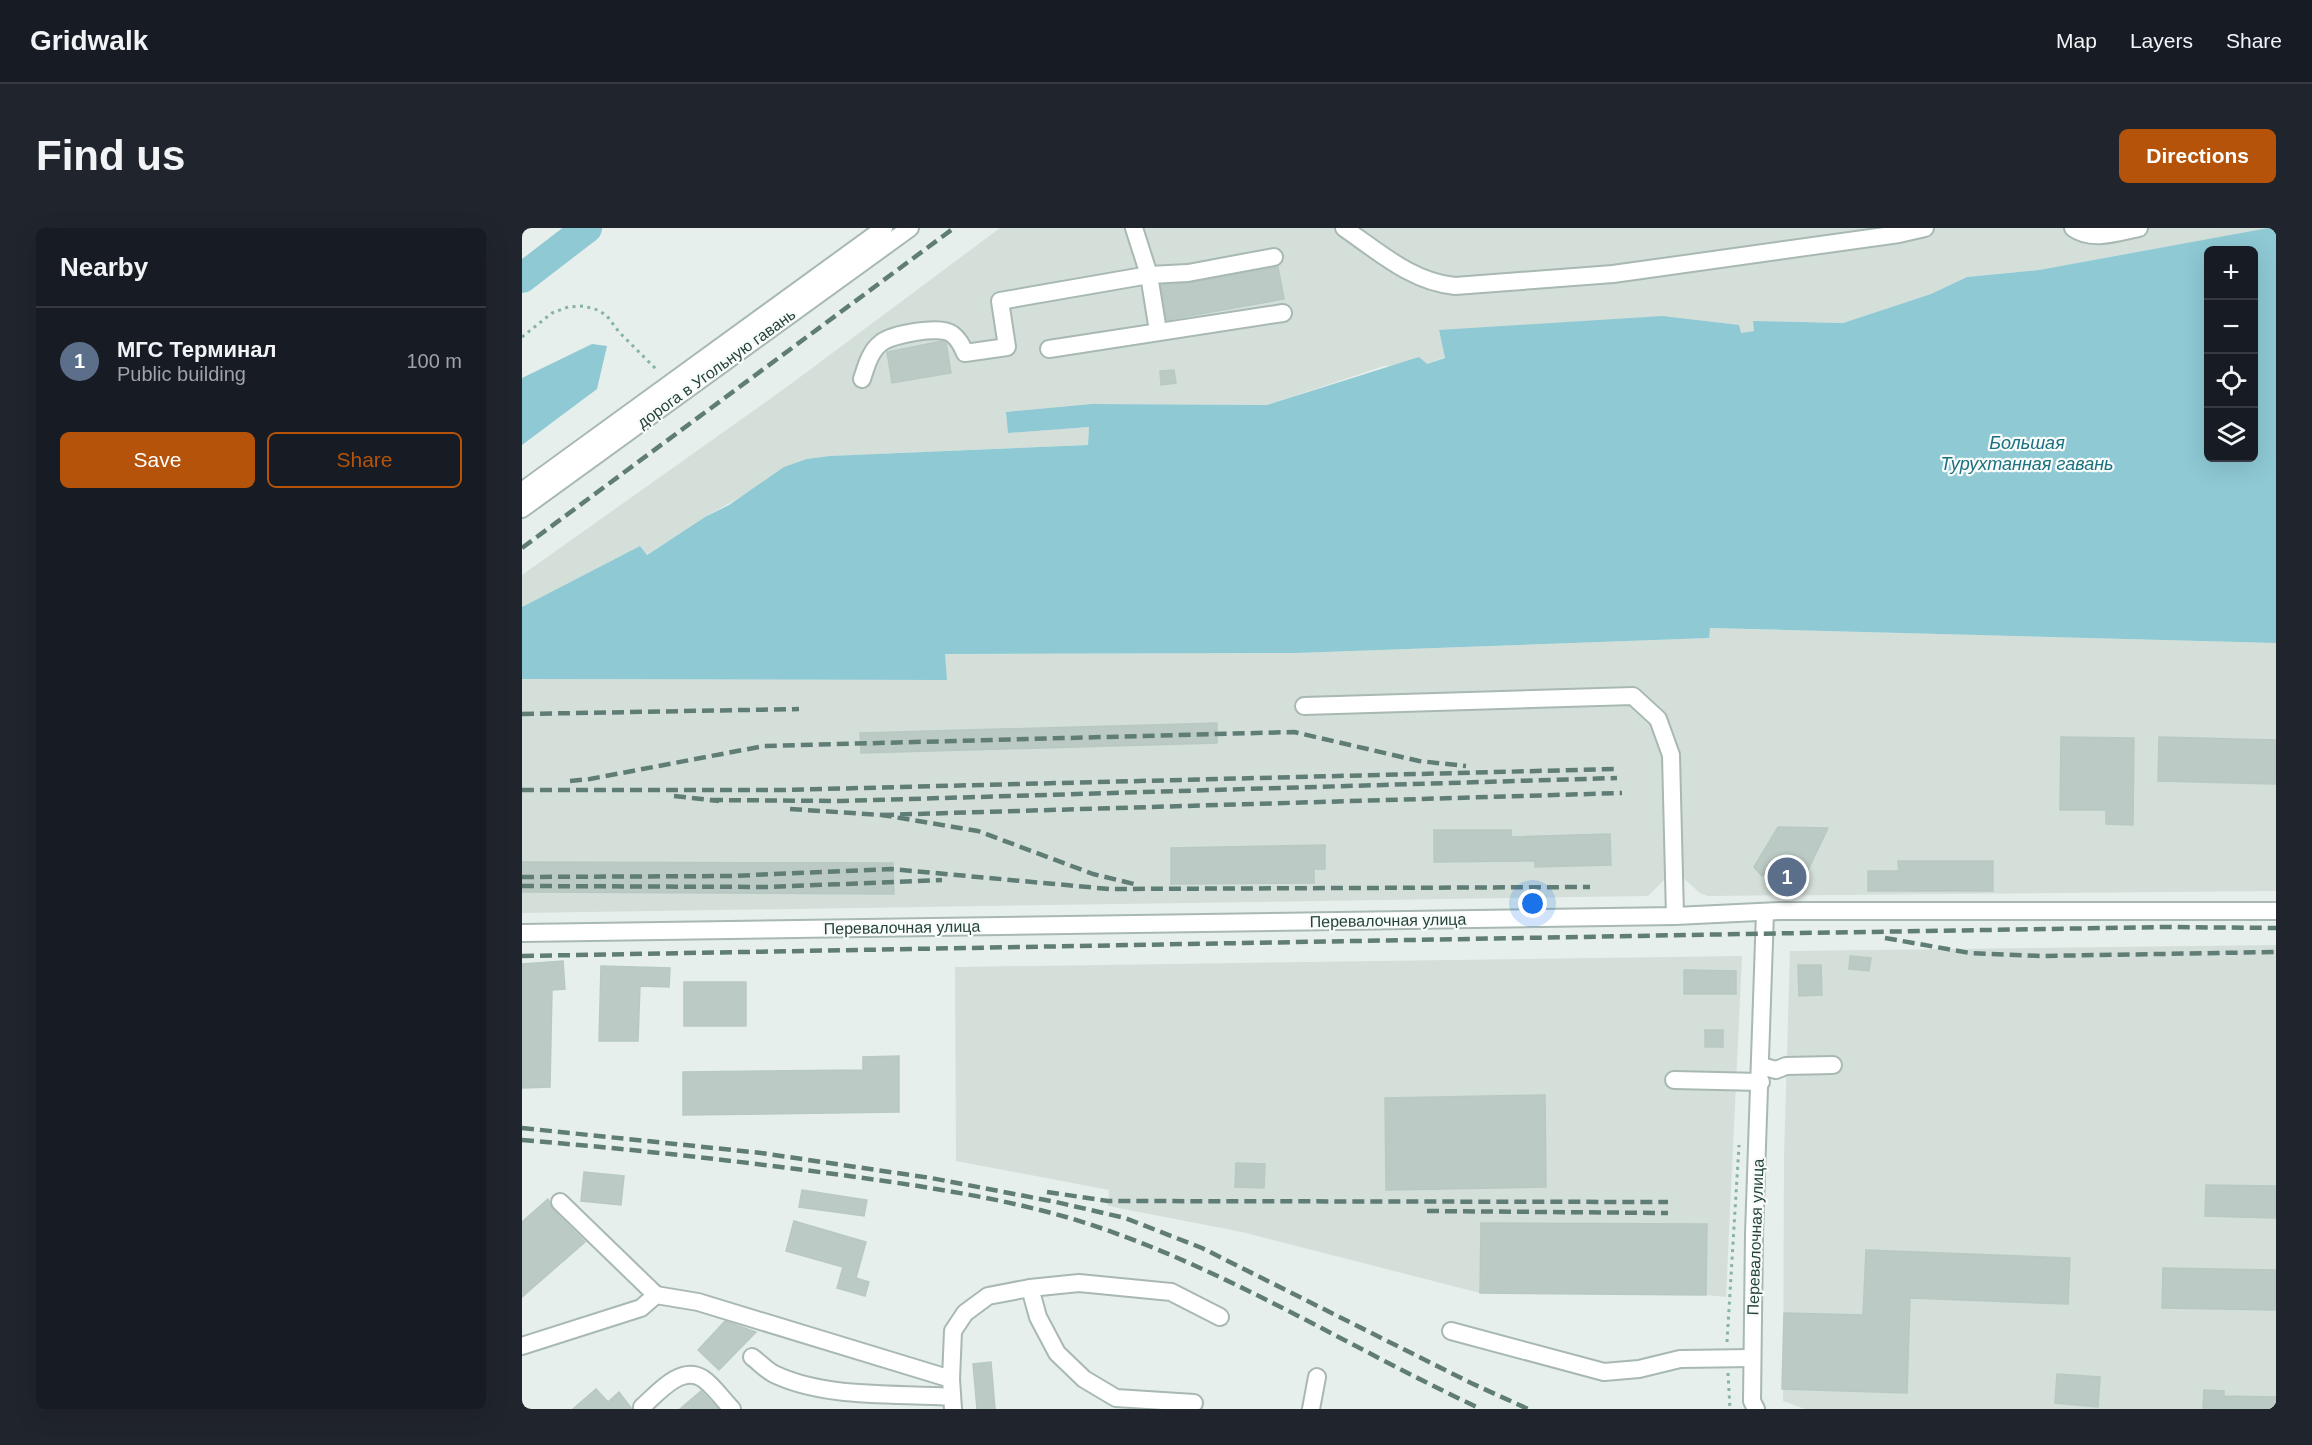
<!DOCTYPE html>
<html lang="en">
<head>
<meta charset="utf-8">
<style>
	:root { --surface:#171b24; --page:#20242c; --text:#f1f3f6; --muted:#9ea1a6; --line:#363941; --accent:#b45309 }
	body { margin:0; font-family:Arial,sans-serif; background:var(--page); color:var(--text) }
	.controls { position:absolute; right:18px; top:18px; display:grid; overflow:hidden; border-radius:9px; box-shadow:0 6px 24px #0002 }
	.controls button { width:54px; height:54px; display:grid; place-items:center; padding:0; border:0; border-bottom:2px solid var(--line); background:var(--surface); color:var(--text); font:30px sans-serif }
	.you { position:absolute; left:1011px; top:676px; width:21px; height:21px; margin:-15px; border:4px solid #fff; border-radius:50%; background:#1a73e8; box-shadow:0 0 0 9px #1a73e833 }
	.badge { display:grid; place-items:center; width:39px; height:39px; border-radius:50%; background:var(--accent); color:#fff; font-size:20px; font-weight:700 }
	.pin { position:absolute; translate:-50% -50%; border:3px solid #fff; box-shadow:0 2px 6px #0006 }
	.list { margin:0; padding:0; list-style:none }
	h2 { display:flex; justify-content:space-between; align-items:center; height:78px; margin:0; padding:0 24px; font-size:26px }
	h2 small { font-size:20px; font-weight:400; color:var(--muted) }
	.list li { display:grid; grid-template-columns:39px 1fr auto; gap:18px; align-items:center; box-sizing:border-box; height:108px; padding:0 24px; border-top:2px solid var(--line) }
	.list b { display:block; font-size:22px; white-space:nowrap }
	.list p { margin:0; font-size:20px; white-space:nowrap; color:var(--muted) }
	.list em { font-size:20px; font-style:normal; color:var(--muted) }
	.actions { display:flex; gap:12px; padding:18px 24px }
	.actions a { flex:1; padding:14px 0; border:2px solid var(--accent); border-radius:9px; text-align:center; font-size:21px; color:var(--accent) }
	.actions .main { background:var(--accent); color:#fff }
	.icon { flex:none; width:33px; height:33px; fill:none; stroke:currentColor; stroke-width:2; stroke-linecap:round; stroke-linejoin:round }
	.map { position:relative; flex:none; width:1754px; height:1181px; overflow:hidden; border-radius:9px }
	header { display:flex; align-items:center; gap:36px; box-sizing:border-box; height:84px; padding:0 30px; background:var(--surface); border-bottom:2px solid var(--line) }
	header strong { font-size:28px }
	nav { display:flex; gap:33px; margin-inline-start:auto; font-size:21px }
	.intro { display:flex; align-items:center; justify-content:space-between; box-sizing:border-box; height:144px; padding:0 36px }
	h1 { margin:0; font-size:42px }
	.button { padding:15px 27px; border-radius:9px; background:var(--accent); color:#fff; font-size:21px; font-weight:700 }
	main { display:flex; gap:36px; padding:0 36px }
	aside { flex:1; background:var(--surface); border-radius:9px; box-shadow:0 6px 24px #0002 }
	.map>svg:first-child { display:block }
	.built { fill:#d4dfda }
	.water { fill:#8ec9d4; fill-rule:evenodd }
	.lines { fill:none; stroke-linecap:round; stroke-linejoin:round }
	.river { stroke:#8ec9d4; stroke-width:30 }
	.building { fill:#bbcac4; stroke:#b8c9c2; stroke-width:1.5 }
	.minor-casing { stroke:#a8b8b2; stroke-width:20 }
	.path { stroke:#86b3a5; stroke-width:3; stroke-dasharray:3 4.5; stroke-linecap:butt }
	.minor { stroke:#fff; stroke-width:16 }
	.rail { stroke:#5f7d75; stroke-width:4.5; stroke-dasharray:12 6; stroke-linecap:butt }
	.labels { text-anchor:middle; stroke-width:4.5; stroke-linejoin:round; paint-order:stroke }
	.street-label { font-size:16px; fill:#24423a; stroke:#f7fbf9 }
	.water-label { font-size:18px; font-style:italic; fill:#1c6f80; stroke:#f7fbf9 }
</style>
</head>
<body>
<header>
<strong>Gridwalk</strong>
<nav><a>Map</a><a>Layers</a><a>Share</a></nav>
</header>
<div class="intro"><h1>Find us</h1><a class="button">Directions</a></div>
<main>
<aside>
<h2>Nearby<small></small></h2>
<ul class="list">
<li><span class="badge" style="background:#5c6f8a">1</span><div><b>МГС Терминал</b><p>Public building</p></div><em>100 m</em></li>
</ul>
<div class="actions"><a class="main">Save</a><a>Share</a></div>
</aside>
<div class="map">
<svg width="1754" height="1181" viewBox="0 0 1754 1181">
	<rect width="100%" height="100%" fill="#e6efeb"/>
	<!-- built -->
	<g class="built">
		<polygon points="478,0 1746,0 1517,42 1445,49 1409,66 1321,95 1232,93 1232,103 1219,105 917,102 923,129 905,136 862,138 745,177 569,176 484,184 487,205 567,199 566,217 307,228 285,231 183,289 124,327 118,318 0,379 0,347 262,161"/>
		<polygon points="1187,400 1754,415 1754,663 1186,668 1178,665 1160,649 1143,651 1126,668 0,685 0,451 424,452 423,426 774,425 1187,410"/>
		<polygon points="1754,717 1754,1181 1283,1181 1261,1173 1262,930 1268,723"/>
		<polygon points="1220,728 1204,1069 1184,1067 958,1065 720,1004 586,978 587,962 434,933 433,739"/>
	</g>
	<!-- water -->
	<g class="water">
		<path d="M1746,0H1754V415L1188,400L1187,410L774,425L423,426L425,452L0,451V379L118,318L125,327L183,289L207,277L262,239L285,231L307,228L566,217L567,199L486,205L484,184L569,176L745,177L897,129L905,136L923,130L917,102L1140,88L1217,97L1219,105L1232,103L1231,93L1321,95L1409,66L1445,49L1517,42ZM1732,22V230H1686V22Z"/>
		<polygon points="70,116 85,118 75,161 0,217 0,150"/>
	</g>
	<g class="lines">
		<!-- river -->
		<polyline class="river" points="0,50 65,0"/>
	</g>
	<!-- building -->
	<g class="building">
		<polygon points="756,39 762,71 645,92 639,57 668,55"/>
		<polygon points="420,113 424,115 429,145 370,155 365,124"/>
		<polygon points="652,142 654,155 639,157 638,143"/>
		<polygon points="695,495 695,515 339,525 338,505"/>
		<polygon points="1539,509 1612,510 1611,597 1584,596 1584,582 1538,582"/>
		<polygon points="1637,509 1754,512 1754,556 1636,553"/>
		<polygon points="1256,599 1306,600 1286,642 1277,640 1276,644 1245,644 1240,648 1232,639"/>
		<polygon points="912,602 989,602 989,609 1088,606 1089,637 1013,639 1013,633 912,634"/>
		<polygon points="803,617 803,641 792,641 792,655 649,656 649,620"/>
		<polygon points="1376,633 1471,633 1471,663 1346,663 1346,643 1377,643"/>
		<polygon points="0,634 371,635 372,666 0,664"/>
		<polygon points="1328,728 1349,730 1347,743 1327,741"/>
		<polygon points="41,733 43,761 30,762 28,859 0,860 0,736"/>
		<polygon points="1276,737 1299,737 1300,767 1277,768"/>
		<polygon points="79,738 148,740 147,759 118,758 116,813 77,813"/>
		<polygon points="1162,742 1214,743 1214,766 1162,766"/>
		<rect x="162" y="754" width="62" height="44"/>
		<rect x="1183" y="802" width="18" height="17"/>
		<polygon points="377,828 377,884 161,887 161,844 341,842 341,829"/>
		<polygon points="1023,867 1024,959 864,962 863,870"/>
		<polygon points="714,935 743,936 742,960 713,959"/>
		<polygon points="62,944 102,948 99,977 59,973"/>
		<polygon points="1684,957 1754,958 1754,990 1683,988"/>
		<polygon points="280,962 345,972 342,988 277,979"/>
		<polygon points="26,971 31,982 63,1014 0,1069 0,994"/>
		<polygon points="272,993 344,1014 334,1050 347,1054 343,1068 315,1060 321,1039 264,1023"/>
		<polygon points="959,995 1185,996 1184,1067 958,1065"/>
		<polygon points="1344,1022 1548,1030 1546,1076 1388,1070 1385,1165 1260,1161 1262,1085 1341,1087"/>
		<polygon points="1641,1040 1754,1042 1754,1082 1640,1080"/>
		<polygon points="203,1093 234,1104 197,1142 176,1122"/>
		<polygon points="469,1134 473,1181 455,1181 451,1136"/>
		<polygon points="1535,1146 1578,1149 1576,1179 1533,1175"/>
		<polygon points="74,1161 86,1174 97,1164 110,1181 51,1181"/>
		<polygon points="1682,1162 1702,1163 1702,1168 1754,1169 1754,1181 1681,1180"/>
		<polygon points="179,1163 196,1181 158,1181"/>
	</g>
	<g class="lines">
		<!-- minor casing -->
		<g class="minor-casing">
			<g id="minor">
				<polyline points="612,0 627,47 636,103"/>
				<path d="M822,0C857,24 890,54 933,58L1091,46L1377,6L1403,0"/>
				<path d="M1551,0C1570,14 1597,4 1617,0"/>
				<polyline points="527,121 761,85"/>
				<path d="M340,151C344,139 348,123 359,115C370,106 419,97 430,106C437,111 440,118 443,125L485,119L478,73L627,47L666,45L752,29"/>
				<polyline points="0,263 362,0"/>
				<polyline points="0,281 388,0"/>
				<polyline points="782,478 1111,468 1136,491 1149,527 1153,688"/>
				<polyline points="0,705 1153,688 1257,683 1754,683"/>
				<polyline points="1239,838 1254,842 1264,838 1311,837"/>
				<polyline points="1152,852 1239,854"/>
				<polyline points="38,974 134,1067"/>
				<polyline points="508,1060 516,1089 535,1125 562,1151 594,1170 672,1175"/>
				<polyline points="929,1103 1082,1144 1117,1141 1158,1131 1230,1130"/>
				<polyline points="0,1118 119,1080 134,1067 176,1074 429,1151"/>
				<path d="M230,1129C237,1134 244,1142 252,1146C304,1171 374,1165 430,1169"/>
				<path d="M122,1181L120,1179C135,1166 158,1137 180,1150C191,1157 201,1172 210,1181"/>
				<polyline points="431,1181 429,1151 431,1103 443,1085 466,1068 508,1060 557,1055 649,1064 698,1089"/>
				<polyline points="789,1181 795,1149"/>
				<polyline points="1234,1181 1230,1173 1232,1006 1243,684"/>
			</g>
		</g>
		<!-- path -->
		<g class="path">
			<polyline points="0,109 30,85 46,79 61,78 76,82 85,88 97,104 136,143"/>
			<polyline points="1205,1114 1217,917"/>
			<polyline points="1206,1145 1208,1181"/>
		</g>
		<!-- minor -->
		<use href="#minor" class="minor"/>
		<!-- rail -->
		<g class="rail">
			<polyline points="0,320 432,0"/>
			<polyline points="0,486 277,481"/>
			<polyline points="48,553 68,551 242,518 772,504 897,533 944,538"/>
			<polyline points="0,562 260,562 1094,541"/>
			<polyline points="152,568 197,573"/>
			<polyline points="189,572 320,573 1095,550"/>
			<polyline points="268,581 360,587 456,603 571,646 612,656"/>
			<polyline points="360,587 1100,565"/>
			<polyline points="0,649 208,648 369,641 587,661 1068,659"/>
			<polyline points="0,658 247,659 420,652"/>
			<polyline points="1363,710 1448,725 1519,728 1754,724"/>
			<polyline points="0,728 1222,706 1643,699 1754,700"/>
			<polyline points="0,900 239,925 409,950 534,974 603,990 680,1020 949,1155 1006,1181"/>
			<path d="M0,912C109,921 218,933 327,948C400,958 480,970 551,991C695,1035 824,1118 959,1181"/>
			<polyline points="525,964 586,973 1146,974"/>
			<polyline points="905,983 1146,985"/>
		</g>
	</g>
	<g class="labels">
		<!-- street labels -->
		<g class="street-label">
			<text transform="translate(194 140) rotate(-36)" y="6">дорога в Угольную гавань</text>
			<text transform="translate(866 692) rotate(-1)" y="6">Перевалочная улица</text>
			<text transform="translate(380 699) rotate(-1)" y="6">Перевалочная улица</text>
			<text transform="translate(1233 1009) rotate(-88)" y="6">Перевалочная улица</text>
		</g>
		<!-- water labels -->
		<g class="water-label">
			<text x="1505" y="221">Большая<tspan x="1505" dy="21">Турухтанная гавань</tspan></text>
		</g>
	</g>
</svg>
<div class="controls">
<button>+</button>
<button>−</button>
<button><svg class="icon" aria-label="locate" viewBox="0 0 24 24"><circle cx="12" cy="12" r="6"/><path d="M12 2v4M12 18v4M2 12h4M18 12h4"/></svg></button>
<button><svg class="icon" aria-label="layers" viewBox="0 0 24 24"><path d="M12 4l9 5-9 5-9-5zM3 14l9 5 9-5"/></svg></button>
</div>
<div class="you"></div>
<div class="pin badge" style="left:1265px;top:649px;background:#5c6f8a">1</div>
</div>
</main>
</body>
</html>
